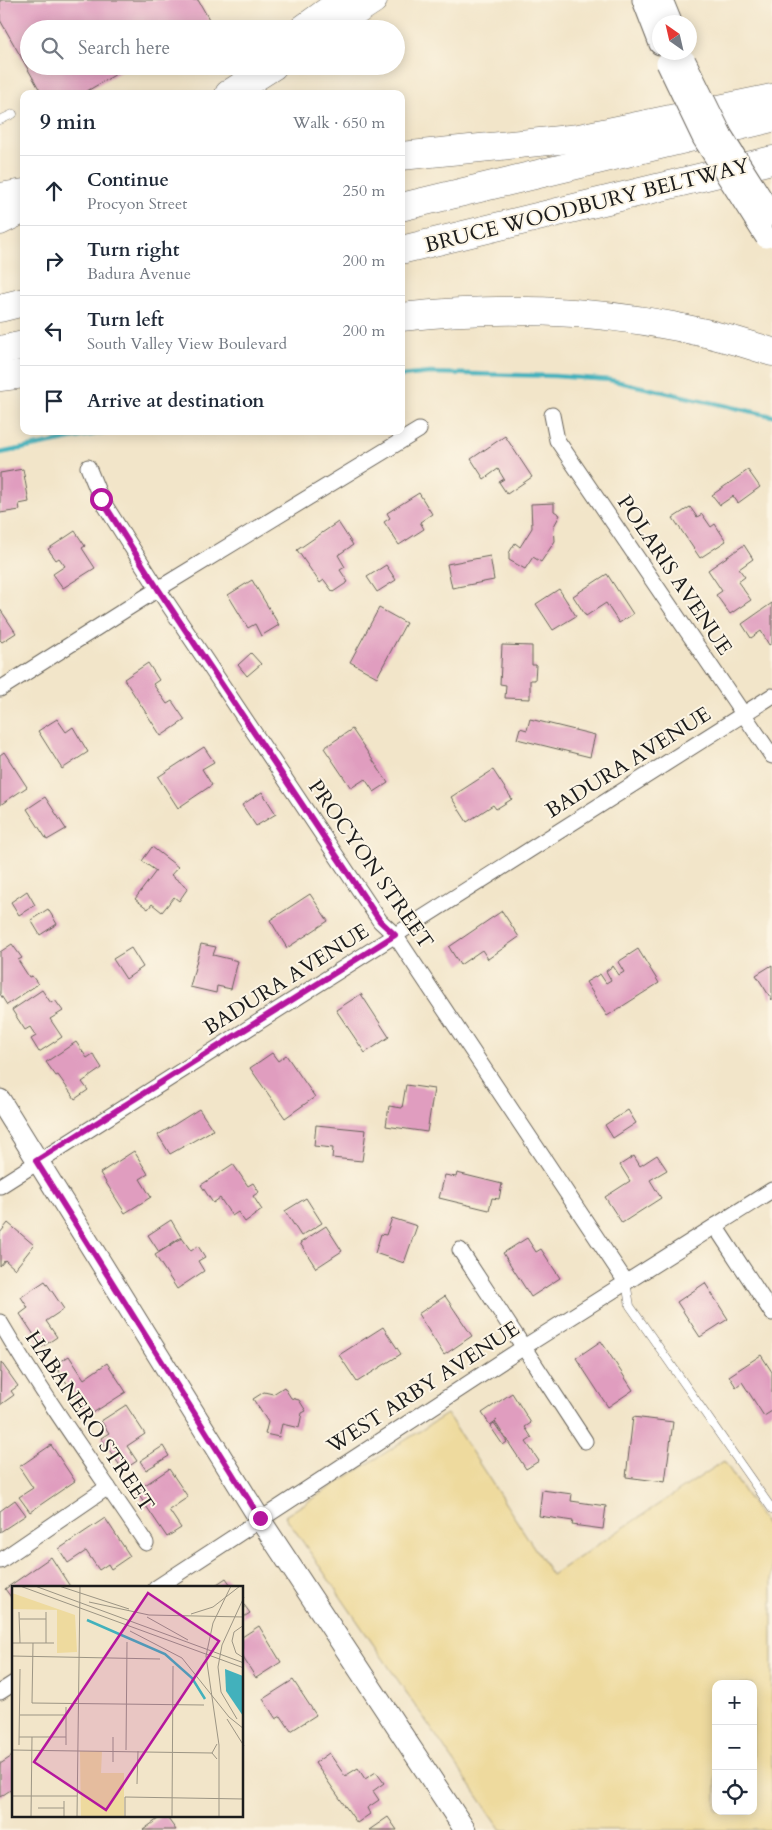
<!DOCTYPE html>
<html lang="en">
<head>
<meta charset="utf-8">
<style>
	:root { --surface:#fff; --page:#f6f6f7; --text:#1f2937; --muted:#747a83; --line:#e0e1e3 }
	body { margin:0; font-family:Cardo,serif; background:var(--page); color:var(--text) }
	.controls { position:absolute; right:15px; bottom:15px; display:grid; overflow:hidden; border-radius:10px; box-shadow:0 2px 12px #0003 }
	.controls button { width:45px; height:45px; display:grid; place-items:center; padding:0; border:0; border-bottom:1px solid var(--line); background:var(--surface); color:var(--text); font:25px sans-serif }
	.compass { position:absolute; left:652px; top:15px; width:45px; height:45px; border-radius:50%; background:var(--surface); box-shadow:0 2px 12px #0003; rotate:326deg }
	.stop { position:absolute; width:15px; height:15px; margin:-11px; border:4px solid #b5179e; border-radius:50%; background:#fff }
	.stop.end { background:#b5179e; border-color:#fff; box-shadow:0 1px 5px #0008 }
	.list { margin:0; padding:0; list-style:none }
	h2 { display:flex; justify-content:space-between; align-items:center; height:65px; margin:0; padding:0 20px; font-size:21px }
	h2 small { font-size:16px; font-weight:400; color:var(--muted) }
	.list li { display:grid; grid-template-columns:32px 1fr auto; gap:15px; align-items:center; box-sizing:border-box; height:70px; padding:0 20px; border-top:1px solid var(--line) }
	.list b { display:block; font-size:19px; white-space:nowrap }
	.list p { margin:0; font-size:16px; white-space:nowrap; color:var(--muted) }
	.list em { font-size:16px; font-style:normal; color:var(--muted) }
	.icon { flex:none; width:28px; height:28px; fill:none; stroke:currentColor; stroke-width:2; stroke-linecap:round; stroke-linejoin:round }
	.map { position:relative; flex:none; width:772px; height:1830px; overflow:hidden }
	.search { position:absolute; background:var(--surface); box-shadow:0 2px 12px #0003; left:20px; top:20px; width:385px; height:55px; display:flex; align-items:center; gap:12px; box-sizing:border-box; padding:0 18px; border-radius:28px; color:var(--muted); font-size:19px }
	.panel { position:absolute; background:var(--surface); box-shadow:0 2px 12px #0003; left:20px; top:90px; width:385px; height:345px; border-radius:10px }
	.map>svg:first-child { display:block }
	.sand { fill:#eeda9e; stroke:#857b5d; fill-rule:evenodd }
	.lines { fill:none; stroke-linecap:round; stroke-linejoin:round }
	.stream { stroke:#42b1bc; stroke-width:4.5 }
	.building { fill:#e09dbf }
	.service-casing { stroke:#676259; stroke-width:9 }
	.minor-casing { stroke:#676259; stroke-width:17 }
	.secondary-casing { stroke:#676259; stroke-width:23 }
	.motorway-casing { stroke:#676259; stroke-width:29 }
	.service { stroke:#fff; stroke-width:8 }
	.minor { stroke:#fff; stroke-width:15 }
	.secondary { stroke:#fff; stroke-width:21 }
	.motorway { stroke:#fff; stroke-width:28 }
	.secondary-bridge-casing { stroke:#676259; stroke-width:23; stroke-linecap:butt }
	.secondary-bridge { stroke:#fff; stroke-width:21 }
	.route { stroke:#b5179e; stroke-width:6 }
	.labels { text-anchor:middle; stroke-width:4; stroke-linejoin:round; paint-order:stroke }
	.street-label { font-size:21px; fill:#1c1c1c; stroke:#fcf5e5 }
	.inset-river { fill:none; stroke:#42b1bc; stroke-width:2.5 }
	.inset-road { fill:none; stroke:#9c9584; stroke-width:1 }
	.view { fill:#b5179e; fill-opacity:0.15; stroke:#b5179e; stroke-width:2.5 }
	.inset-edge { fill:none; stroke:#1c1c1c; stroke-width:2.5 }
</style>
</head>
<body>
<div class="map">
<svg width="772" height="1830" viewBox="0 0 772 1830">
	<rect width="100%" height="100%" fill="#fcf5e5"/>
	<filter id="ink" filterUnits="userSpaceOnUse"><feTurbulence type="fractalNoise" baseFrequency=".02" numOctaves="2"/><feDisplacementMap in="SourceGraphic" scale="10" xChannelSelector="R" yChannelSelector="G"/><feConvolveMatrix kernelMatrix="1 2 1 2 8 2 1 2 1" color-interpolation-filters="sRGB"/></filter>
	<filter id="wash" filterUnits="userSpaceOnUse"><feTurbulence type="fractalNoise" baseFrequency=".0096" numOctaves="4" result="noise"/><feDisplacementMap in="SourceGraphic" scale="20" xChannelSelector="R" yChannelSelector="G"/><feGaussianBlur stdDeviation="1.12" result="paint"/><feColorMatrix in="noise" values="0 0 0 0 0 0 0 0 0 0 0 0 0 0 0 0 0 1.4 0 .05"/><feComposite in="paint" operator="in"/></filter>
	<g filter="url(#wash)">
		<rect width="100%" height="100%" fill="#f2e5c9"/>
		<!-- sand -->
		<path class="sand" d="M447,1414L552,1575L724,1461L772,1534V1830H501L285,1516ZM716,1684H753V1811H716Z"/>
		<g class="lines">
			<!-- stream -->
			<g class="stream">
				<polyline points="401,376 430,373 555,376 610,380 772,416"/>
				<polyline points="0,453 110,431"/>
			</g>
		</g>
		<g id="blocks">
			<!-- building -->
			<g class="building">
				<polygon points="0,0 198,0 210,21 196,29 29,29 29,66 130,66 82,94 42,94 0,20"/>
				<polygon points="505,436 532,477 507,494 499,482 504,479 498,469 484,479 471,459"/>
				<polygon points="23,469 29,502 19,504 20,510 0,513 0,473"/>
				<polygon points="748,470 760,487 738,503 733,496 720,505 712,495"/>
				<polygon points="419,493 432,514 420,522 424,529 399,545 384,522 390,518 387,513"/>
				<polygon points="554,503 554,511 560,515 554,526 555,541 541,562 533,557 525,569 509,560 509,553 515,543 520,547 532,528 531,504"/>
				<polygon points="690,507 697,517 702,514 711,527 715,524 726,541 700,558 673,518"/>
				<polygon points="338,522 353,545 338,555 345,567 340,570 348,582 333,592 324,580 320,583 297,550"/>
				<polygon points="75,531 85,546 82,548 95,568 63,588 53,574 65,566 59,558 56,560 48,549"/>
				<polygon points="744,545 753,559 739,569 745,577 738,582 751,600 730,614 716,595 722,591 708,570"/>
				<polygon points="490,556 494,580 452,588 447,564"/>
				<polygon points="386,565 396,580 377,592 367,577"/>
				<polygon points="607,574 633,614 619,623 606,603 586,616 573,596"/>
				<polygon points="252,580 279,625 261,636 255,624 248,628 228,595"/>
				<polygon points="559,589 576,616 553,630 536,604"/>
				<polygon points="772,603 772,643 769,645 761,631 751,638 742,624"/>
				<polygon points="379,608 406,623 377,677 350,662"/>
				<polygon points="0,609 16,633 2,642 0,640"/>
				<polygon points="502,645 532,646 532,665 536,665 535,680 530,680 530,699 505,698 506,685 500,684"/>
				<polygon points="251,653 261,664 247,676 238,665"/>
				<polygon points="148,663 159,680 153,684 167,704 172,701 185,720 161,736 124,679"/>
				<polygon points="57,719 66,732 73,727 88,752 62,769 38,731"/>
				<polygon points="530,719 595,735 590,757 517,739 520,728 527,730"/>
				<polygon points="352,729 388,783 374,792 365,779 351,788 324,748"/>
				<polygon points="204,747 214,762 202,769 212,785 178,808 158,777"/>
				<polygon points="4,752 27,787 0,805 0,755"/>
				<polygon points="493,770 512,799 496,809 493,805 467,822 451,797"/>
				<polygon points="262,792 276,814 256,826 242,805"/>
				<polygon points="45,797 66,829 47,840 27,809"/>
				<polygon points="152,847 178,867 171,875 188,888 179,901 174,897 162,912 152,904 148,909 135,899 156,871 142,861"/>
				<polygon points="27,891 35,905 19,915 11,902"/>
				<polygon points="310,894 328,921 287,948 270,920"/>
				<polygon points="48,909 57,924 40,935 31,920"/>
				<polygon points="502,911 519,937 488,959 482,950 460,965 449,947"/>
				<polygon points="12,944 22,958 18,960 29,977 32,976 38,984 7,1005 0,994 0,952"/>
				<polygon points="201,944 216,947 213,955 238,961 231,989 217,986 216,993 190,987"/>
				<polygon points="131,948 143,967 126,979 113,959"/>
				<polygon points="638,949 659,983 607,1016 586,982 600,974 606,983 611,980 606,971 613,966 619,975 624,972 618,962"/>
				<polygon points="772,965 772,1000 756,975"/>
				<polygon points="42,990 51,1003 55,1000 63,1011 50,1019 62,1037 39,1052 31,1039 36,1036 30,1027 25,1030 12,1010"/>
				<polygon points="361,994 389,1037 365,1053 336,1010"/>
				<polygon points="76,1042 87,1058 93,1054 102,1068 82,1082 88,1090 75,1099 58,1075 56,1076 46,1062"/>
				<polygon points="272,1053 278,1061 286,1055 315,1097 285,1118 250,1068"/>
				<polygon points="406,1085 434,1089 427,1132 386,1126 389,1106 402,1108"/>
				<polygon points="199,1109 213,1130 170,1154 158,1135"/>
				<polygon points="628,1110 636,1123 613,1138 605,1125"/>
				<polygon points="316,1125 366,1130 362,1161 332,1158 333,1148 314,1146"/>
				<polygon points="134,1151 148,1174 140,1179 151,1197 125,1213 100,1173"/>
				<polygon points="657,1155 667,1170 650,1180 661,1198 622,1223 605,1197 630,1181 620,1165 634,1156 640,1166"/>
				<polygon points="233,1164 248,1186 253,1183 259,1192 253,1196 262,1210 245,1222 238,1212 232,1216 220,1198 213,1203 201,1185"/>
				<polygon points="457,1173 502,1184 499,1199 492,1198 489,1210 439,1198 445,1175 456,1177"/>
				<polygon points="306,1198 322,1223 301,1236 285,1211"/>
				<polygon points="392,1218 417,1226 404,1263 375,1253 381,1234 386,1235"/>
				<polygon points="171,1220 181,1237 159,1252 148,1235"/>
				<polygon points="8,1223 34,1245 15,1269 5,1260 0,1266 0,1233"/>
				<polygon points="326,1226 342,1251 316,1268 300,1243"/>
				<polygon points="182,1238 191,1251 198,1246 205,1257 198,1261 204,1271 177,1289 155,1255"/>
				<polygon points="527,1238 536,1252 541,1249 560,1278 531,1297 503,1253"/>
				<polygon points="45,1281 64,1309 46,1321 57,1337 42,1347 20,1314 28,1308 21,1297"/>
				<polygon points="705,1283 728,1319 700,1337 677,1302"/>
				<polygon points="445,1296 472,1336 444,1355 418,1314"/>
				<polygon points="383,1327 401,1354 357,1382 339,1355"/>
				<polygon points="601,1341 633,1390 608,1407 576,1358"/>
				<polygon points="761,1355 772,1372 772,1411 764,1416 742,1382 736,1387 729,1376"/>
				<polygon points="69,1356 84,1379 107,1363 126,1392 88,1416 55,1365"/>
				<polygon points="1,1362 18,1386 11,1391 14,1395 0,1405"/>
				<polygon points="284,1387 291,1398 299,1400 306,1411 302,1413 299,1428 282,1424 279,1437 265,1434 268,1422 253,1399 264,1392 273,1394"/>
				<polygon points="512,1393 531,1423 525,1427 532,1438 526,1442 539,1461 526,1469 495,1422 497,1420 490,1425 482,1413"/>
				<polygon points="126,1405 145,1434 127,1446 137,1461 123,1470 101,1438 109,1433 101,1421"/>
				<polygon points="633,1417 673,1422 665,1482 626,1477"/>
				<polygon points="494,1423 507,1442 503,1445 490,1426"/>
				<polygon points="51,1445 75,1481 30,1512 19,1497 33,1488 19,1467"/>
				<polygon points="163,1446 169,1456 146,1470 140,1461"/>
				<polygon points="169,1469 188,1497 169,1510 181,1528 167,1537 136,1491"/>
				<polygon points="542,1490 572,1494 571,1501 606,1506 603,1529 572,1525 573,1521 539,1516"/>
				<polygon points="15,1500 26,1515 0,1532 0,1511"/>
				<polygon points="105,1518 130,1556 111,1569 108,1564 99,1570 86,1551 68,1563 59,1549"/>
				<polygon points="51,1557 71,1588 14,1588 14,1601 5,1589"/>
				<polygon points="226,1578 233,1588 211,1588"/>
				<polygon points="242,1602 250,1613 242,1618"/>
				<polygon points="259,1626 281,1662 256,1678 242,1656 242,1637"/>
				<polygon points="293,1680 316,1715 291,1731 281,1716 276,1719 263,1699"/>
				<polygon points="329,1753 345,1776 358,1768 365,1779 376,1772 384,1783 373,1791 379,1800 367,1808 370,1814 357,1823 315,1763"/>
				<polygon points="14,1755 14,1792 12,1789 0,1797 0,1764"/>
				<polygon points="162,1816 166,1816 176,1830 143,1830"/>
				<polygon points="388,1817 397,1830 369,1830"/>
			</g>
		</g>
	</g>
	<g filter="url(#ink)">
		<use href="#blocks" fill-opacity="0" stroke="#676259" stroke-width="1"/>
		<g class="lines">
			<!-- service casing -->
			<g class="service-casing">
				<g id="service">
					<polyline points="0,120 13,114"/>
					<polyline points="626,1282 630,1306 772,1509"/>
				</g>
			</g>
			<!-- minor casing -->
			<g class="minor-casing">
				<g id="minor">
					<polyline points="552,415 557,440 772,756"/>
					<polyline points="88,467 101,499 158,589 380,921 395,935 626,1282"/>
					<polyline points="0,689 158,589 419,430"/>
					<polyline points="0,1186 772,696"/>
					<polyline points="715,1226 772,1313"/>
					<polyline points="460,1250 585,1441"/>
					<path d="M0,1322C45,1399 97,1470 146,1543"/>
					<polyline points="0,1561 108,1487"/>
					<polyline points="156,1588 524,1347 772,1190"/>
					<polyline points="0,1692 14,1683"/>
				</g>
			</g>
			<!-- secondary casing -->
			<g class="secondary-casing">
				<g id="secondary">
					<polyline points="643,0 660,44"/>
					<polyline points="662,0 671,22"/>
					<polyline points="0,1100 259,1518 465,1830"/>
				</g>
			</g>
			<!-- motorway casing -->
			<g class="motorway-casing">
				<g id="motorway">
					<polyline points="303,29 342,1"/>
					<polyline points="329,29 373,0"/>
					<polyline points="229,94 273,66"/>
					<polyline points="401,156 579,138 772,98"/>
					<polyline points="0,197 24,193"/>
					<polyline points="401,207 772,118"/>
					<polyline points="0,221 24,209"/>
					<polyline points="401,250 772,160"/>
					<polyline points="0,308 24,302"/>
					<path d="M401,317C526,303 652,312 772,352"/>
					<polyline points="0,350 24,345"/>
					<polyline points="0,377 24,374"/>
				</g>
			</g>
			<!-- service -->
			<use href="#service" class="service"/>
			<!-- minor -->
			<use href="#minor" class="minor"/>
			<!-- secondary -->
			<use href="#secondary" class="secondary"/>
			<!-- motorway -->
			<use href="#motorway" class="motorway"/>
			<!-- secondary-bridge casing -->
			<g class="secondary-bridge-casing">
				<g id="secondary-bridge">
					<polyline points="685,61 722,136 772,215"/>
					<polyline points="667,63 703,138 766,237"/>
				</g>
			</g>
			<!-- secondary-bridge -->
			<use href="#secondary-bridge" class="secondary-bridge"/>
		</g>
	</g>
	<g class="lines" filter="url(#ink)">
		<!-- route -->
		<polyline class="route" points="101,499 158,589 380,921 395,935 36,1161 260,1518"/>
	</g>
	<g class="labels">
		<!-- street labels -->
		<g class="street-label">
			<text transform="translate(587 205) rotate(-14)" y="7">BRUCE WOODBURY BELTWAY</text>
			<text transform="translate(675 575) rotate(56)" y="7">POLARIS AVENUE</text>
			<text transform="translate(628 762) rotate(-32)" y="7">BADURA AVENUE</text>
			<text transform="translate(371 864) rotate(55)" y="7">PROCYON STREET</text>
			<text transform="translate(286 979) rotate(-32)" y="7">BADURA AVENUE</text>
			<text transform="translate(423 1387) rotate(-33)" y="7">WEST ARBY AVENUE</text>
			<text transform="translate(90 1421) rotate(56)" y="7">HABANERO STREET</text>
		</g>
	</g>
	<!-- overview -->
	<g transform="translate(12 1586)">
		<rect width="231" height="231" fill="#f2e5c9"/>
		<path d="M0,7L63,29L65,66L45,67V24L0,23ZM68,165H90L89,187H112V231H69Z" fill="#eeda9e"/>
		<path d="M213,83L231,90V130L214,105Z" fill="#42b1bc"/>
		<path class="inset-river" d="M75,34L153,68L180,92L193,113"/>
		<path class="inset-road" d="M8,0L232,82M23,0L232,77M47,0L117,23M77,16L137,29L232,31M7,26L8,57M179,28L201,21L228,0M135,31L176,54M8,33H34M232,39L222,46L220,55L224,67L232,72M118,45L170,72L217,131L232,143M0,57H42M21,57L20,117L192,119M34,57V26M0,70L148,73M8,129H54M215,133L232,160M225,133L209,106L206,81L210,59L232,11M7,151H54M205,158L200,167L205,173M7,159L8,83M54,159V121M0,164L200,167M114,164L115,56M101,176V151M125,198L126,165M0,210H65M26,222H52M19,231L20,151M52,231V215M65,231L68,0M113,231V211L232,213M160,231L161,80M207,231V159L194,70L201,37L219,0"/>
		<path class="view" d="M136,7L207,55L94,224L22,176Z"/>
		<rect width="231" height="231" class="inset-edge"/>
	</g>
</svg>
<div class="controls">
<button>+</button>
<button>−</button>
<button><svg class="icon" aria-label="locate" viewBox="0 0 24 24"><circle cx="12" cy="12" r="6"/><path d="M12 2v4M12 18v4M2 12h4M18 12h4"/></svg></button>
</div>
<svg class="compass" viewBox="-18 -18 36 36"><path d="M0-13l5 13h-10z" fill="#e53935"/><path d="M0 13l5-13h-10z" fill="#747a83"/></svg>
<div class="stop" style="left:101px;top:499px"></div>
<div class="stop end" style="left:260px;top:1518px"></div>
<div class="search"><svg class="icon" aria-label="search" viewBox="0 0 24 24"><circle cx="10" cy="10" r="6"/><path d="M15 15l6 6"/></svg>Search here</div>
<section class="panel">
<h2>9 min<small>Walk · 650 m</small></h2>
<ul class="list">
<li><svg class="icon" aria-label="ahead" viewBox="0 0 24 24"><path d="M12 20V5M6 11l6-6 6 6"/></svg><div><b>Continue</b><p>Procyon Street</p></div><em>250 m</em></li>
<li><svg class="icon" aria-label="right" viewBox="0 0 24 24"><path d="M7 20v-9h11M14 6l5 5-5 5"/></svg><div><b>Turn right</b><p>Badura Avenue</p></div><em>200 m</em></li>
<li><svg class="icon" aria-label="left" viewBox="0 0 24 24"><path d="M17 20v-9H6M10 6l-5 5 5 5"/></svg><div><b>Turn left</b><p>South Valley View Boulevard</p></div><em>200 m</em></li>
<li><svg class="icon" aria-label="arrive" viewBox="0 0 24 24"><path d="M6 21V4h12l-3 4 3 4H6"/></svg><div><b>Arrive at destination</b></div></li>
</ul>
</section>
</div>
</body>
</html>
